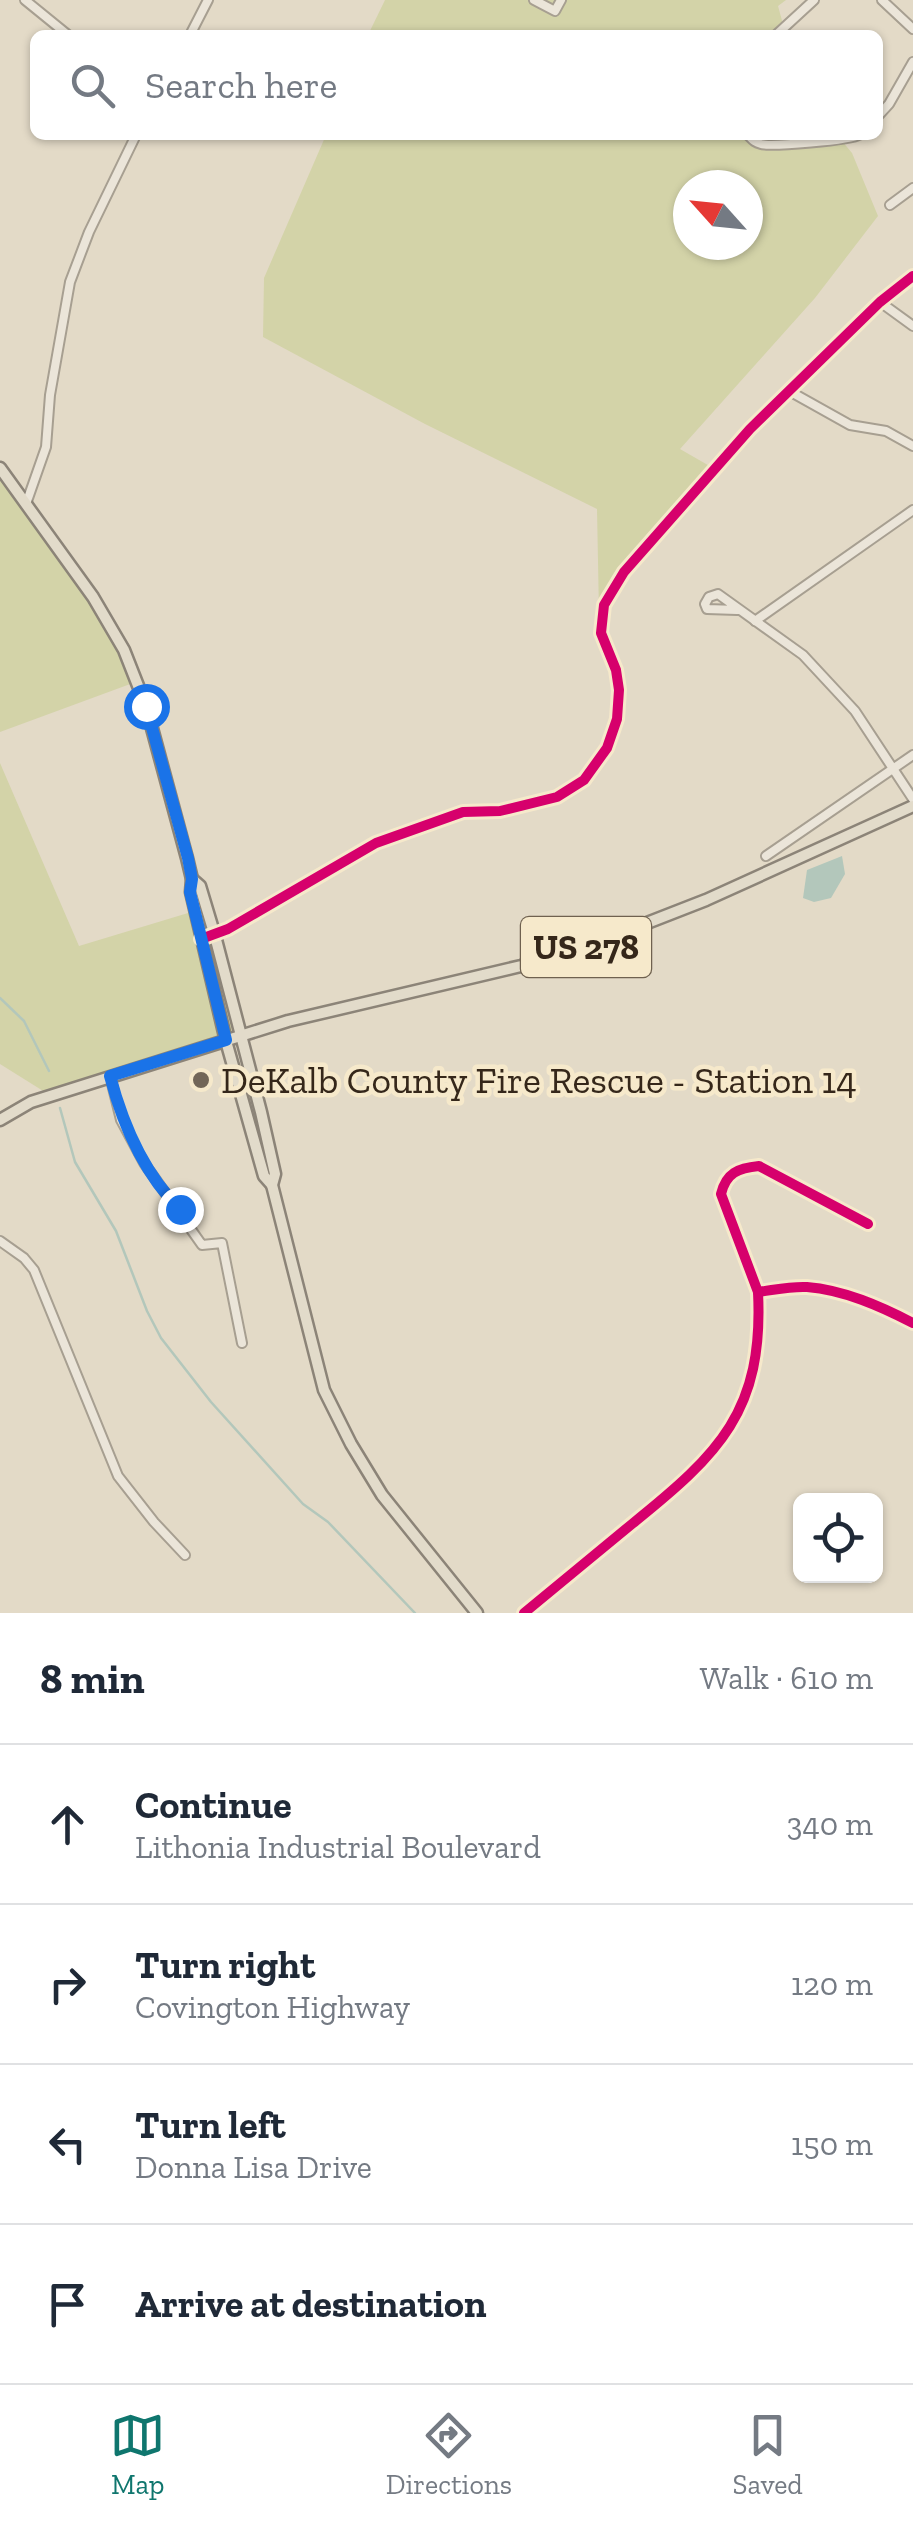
<!DOCTYPE html>
<html lang="en">
<head>
<meta charset="utf-8">
<style>
	:root { --surface:#fff; --page:#f2f2f3; --text:#1f2937; --muted:#747a83; --line:#e0e1e3; --accent:#0f766e }
	body { margin:0; font-family:"Zilla Slab",serif; background:var(--page); color:var(--text) }
	.controls { position:absolute; right:30px; bottom:30px; display:grid; overflow:hidden; border-radius:15px; box-shadow:0 2px 8px #0004 }
	.controls button { width:90px; height:90px; display:grid; place-items:center; padding:0; border:0; border-bottom:2px solid var(--line); background:var(--surface); color:var(--text); font:50px sans-serif }
	.compass { position:absolute; left:673px; top:170px; width:90px; height:90px; border-radius:50%; background:var(--surface); box-shadow:0 2px 8px #0004; rotate:297deg }
	.stop { position:absolute; width:30px; height:30px; margin:-22px; border:8px solid #1a73e8; border-radius:50%; background:#fff }
	.stop.end { background:#1a73e8; border-color:#fff; box-shadow:0 2px 10px #0008 }
	.list { margin:0; padding:0; list-style:none }
	h2 { display:flex; justify-content:space-between; align-items:center; height:130px; margin:0; padding:0 40px; font-size:42px }
	h2 small { font-size:32px; font-weight:400; color:var(--muted) }
	.list li { display:grid; grid-template-columns:65px 1fr auto; gap:30px; align-items:center; box-sizing:border-box; height:160px; padding:0 40px; border-top:2px solid var(--line) }
	.list b { display:block; font-size:38px; white-space:nowrap }
	.list p { margin:0; font-size:32px; white-space:nowrap; color:var(--muted) }
	.list em { font-size:32px; font-style:normal; color:var(--muted) }
	.icon { flex:none; width:55px; height:55px; fill:none; stroke:currentColor; stroke-width:2; stroke-linecap:round; stroke-linejoin:round }
	.map { position:relative; flex:none; width:913px; height:1613px; overflow:hidden }
	.search { position:absolute; background:var(--surface); box-shadow:0 2px 8px #0004; left:30px; right:30px; top:30px; height:110px; display:flex; align-items:center; gap:25px; box-sizing:border-box; padding:0 35px; border-radius:15px; color:var(--muted); font-size:38px }
	.sheet { height:770px; background:var(--surface) }
	nav { display:flex; justify-content:space-around; align-items:center; box-sizing:border-box; height:140px; border-top:2px solid var(--line); background:var(--surface); font-size:28px; color:var(--muted) }
	nav a { display:grid; justify-items:center; gap:5px }
	nav .on { color:var(--accent) }
	.map>svg:first-child { display:block }
	.green { fill:#d3d3a8; fill-rule:evenodd }
	.water { fill:#b3c7bb }
	.lines { fill:none; stroke-linecap:round; stroke-linejoin:round }
	.stream { stroke:#b3c7bb; stroke-width:2.5 }
	.minor-casing { stroke:#a79f91; stroke-width:12 }
	.major-casing { stroke:#8c8478; stroke-width:15 }
	.minor { stroke:#ebe5d9; stroke-width:8 }
	.major { stroke:#e2dbca; stroke-width:10 }
	.cycleway-casing { stroke:#f6e9cb; stroke-width:16 }
	.cycleway { stroke:#d6006c; stroke-width:10 }
	.route { stroke:#1a73e8; stroke-width:12 }
	.poi-dot { fill:#726657; stroke:#f6e9cb; stroke-width:4 }
	.labels { text-anchor:middle; stroke-width:9; stroke-linejoin:round; paint-order:stroke }
	.shield { fill:#f6e9cb; stroke:#6f614f; stroke-width:2.5 }
	.shield-label { font-size:35px; font-weight:bold; fill:#35271a }
	.poi-label { font-size:38px; fill:#35271a; stroke:#f6e9cb; text-anchor:start }
</style>
</head>
<body>
<div class="map">
<svg width="913" height="1613" viewBox="0 0 913 1613">
	<rect width="100%" height="100%" fill="#e3dac7"/>
	<!-- green -->
	<g class="green">
		<polygon points="385,0 786,0 778,6 786,35 368,35"/>
		<path d="M326,135H837L852,153L878,216L815,298L680,449L713,468C669,512 641,569 599,614L597,509L425,424L263,337L264,278ZM688,185H748V245H688Z"/>
		<polygon points="0,467 103,609 133,683 0,732"/>
		<polygon points="0,763 79,946 198,910 241,1036 56,1099 0,1064"/>
	</g>
	<!-- water -->
	<polygon class="water" points="842,856 845,874 831,898 814,902 803,898 807,870"/>
	<g class="lines">
		<!-- stream -->
		<g class="stream">
			<polyline points="0,998 24,1021 49,1071"/>
			<polyline points="60,1108 75,1162 116,1231 147,1311 161,1338 211,1402 303,1504 328,1522 415,1613"/>
		</g>
		<!-- minor casing -->
		<g class="minor-casing">
			<g id="minor">
				<polyline points="25,0 68,35"/>
				<polyline points="534,0 555,11 561,0"/>
				<polyline points="882,0 913,29"/>
				<polyline points="190,35 208,0"/>
				<polyline points="776,35 814,0"/>
				<polyline points="878,116 889,104 913,62"/>
				<path d="M748,135C753,140 754,142 761,144C771,147 851,140 859,135"/>
				<polyline points="890,205 913,188"/>
				<polyline points="880,302 913,326"/>
				<polyline points="791,392 850,425 886,431 913,446"/>
				<polyline points="26,504 46,447 50,395 70,282 89,232 136,135"/>
				<polyline points="737,610 707,609 705,604 709,597 718,594 803,655 855,711 913,799"/>
				<polyline points="755,621 913,510"/>
				<polyline points="766,856 913,755"/>
				<polyline points="211,937 376,843 463,812 500,811 557,797 584,780 607,748 617,719 619,690 616,670 601,633 604,605 624,572 750,429 880,302 913,276"/>
				<polyline points="110,1076 121,1120 144,1163 202,1245 222,1243 242,1343"/>
				<path d="M868,1224L759,1166C738,1168 726,1173 721,1194L758,1292C774,1290 791,1286 807,1287C844,1290 880,1306 913,1323"/>
				<polyline points="0,1241 24,1258 34,1270 118,1476 154,1522 185,1555"/>
				<path d="M524,1613C560,1583 596,1554 632,1524C719,1454 764,1411 758,1292"/>
			</g>
		</g>
		<!-- major casing -->
		<g class="major-casing">
			<g id="major">
				<polyline points="0,468 93,597 124,650 146,706 187,858 192,879 191,892 226,1041 264,1176 272,1185"/>
				<polyline points="192,879 200,886 215,936 261,1112 275,1174 272,1185 324,1390 351,1444 382,1495 477,1613"/>
				<polyline points="0,1120 31,1102 288,1021 521,966 588,946 706,900 913,806"/>
			</g>
		</g>
		<!-- minor -->
		<use href="#minor" class="minor"/>
		<!-- major -->
		<use href="#major" class="major"/>
		<!-- cycleway casing -->
		<g class="cycleway-casing">
			<g id="cycleway">
				<polyline points="201,939 228,929 376,843 463,812 500,811 557,797 584,780 607,748 617,719 619,690 616,670 601,633 604,605 624,572 750,429 880,302 913,276"/>
				<path d="M868,1224L759,1166C738,1168 726,1173 721,1194L758,1292C774,1290 791,1286 807,1287C844,1290 880,1306 913,1323"/>
				<path d="M524,1613C560,1583 596,1554 632,1524C719,1454 764,1411 758,1292"/>
			</g>
		</g>
		<!-- cycleway -->
		<use href="#cycleway" class="cycleway"/>
	</g>
	<g class="lines">
		<!-- route -->
		<path class="route" d="M146,706L188,858L192,879L190,892L226,1040L110,1076C123,1125 143,1173 180,1209"/>
	</g>
	<!-- markers -->
	<circle class="poi-dot" cx="201" cy="1080" r="10"/>
	<g class="labels">
		<!-- shield labels -->
		<rect class="shield" x="521" y="917" width="130" height="60" rx="8"/>
		<g class="shield-label">
			<text x="586" y="959">US 278</text>
		</g>
		<!-- poi labels -->
		<g class="poi-label">
			<text x="221" y="1093">DeKalb County Fire Rescue - Station 14</text>
		</g>
	</g>
</svg>
<div class="controls">
<button><svg class="icon" aria-label="locate" viewBox="0 0 24 24"><circle cx="12" cy="12" r="6"/><path d="M12 2v4M12 18v4M2 12h4M18 12h4"/></svg></button>
</div>
<svg class="compass" viewBox="-18 -18 36 36"><path d="M0-13l5 13h-10z" fill="#e53935"/><path d="M0 13l5-13h-10z" fill="#747a83"/></svg>
<div class="stop" style="left:146px;top:706px"></div>
<div class="stop end" style="left:180px;top:1209px"></div>
<div class="search"><svg class="icon" aria-label="search" viewBox="0 0 24 24"><circle cx="10" cy="10" r="6"/><path d="M15 15l6 6"/></svg>Search here</div>
</div>
<section class="sheet">
<h2>8 min<small>Walk · 610 m</small></h2>
<ul class="list">
<li><svg class="icon" aria-label="ahead" viewBox="0 0 24 24"><path d="M12 20V5M6 11l6-6 6 6"/></svg><div><b>Continue</b><p>Lithonia Industrial Boulevard</p></div><em>340 m</em></li>
<li><svg class="icon" aria-label="right" viewBox="0 0 24 24"><path d="M7 20v-9h11M14 6l5 5-5 5"/></svg><div><b>Turn right</b><p>Covington Highway</p></div><em>120 m</em></li>
<li><svg class="icon" aria-label="left" viewBox="0 0 24 24"><path d="M17 20v-9H6M10 6l-5 5 5 5"/></svg><div><b>Turn left</b><p>Donna Lisa Drive</p></div><em>150 m</em></li>
<li><svg class="icon" aria-label="arrive" viewBox="0 0 24 24"><path d="M6 21V4h12l-3 4 3 4H6"/></svg><div><b>Arrive at destination</b></div></li>
</ul>
</section>
<nav>
<a class="on"><svg class="icon" aria-label="map" viewBox="0 0 24 24"><path d="M3 6l6-2 6 2 6-2v14l-6 2-6-2-6 2zM9 4v14M15 6v14"/></svg>Map</a>
<a><svg class="icon" aria-label="directions" viewBox="0 0 24 24"><path d="M12 3l9 9-9 9-9-9zM9 14v-3h6M13 9l2 2-2 2"/></svg>Directions</a>
<a><svg class="icon" aria-label="saved" viewBox="0 0 24 24"><path d="M7 4h10v16l-5-4-5 4z"/></svg>Saved</a>
</nav>
</body>
</html>
